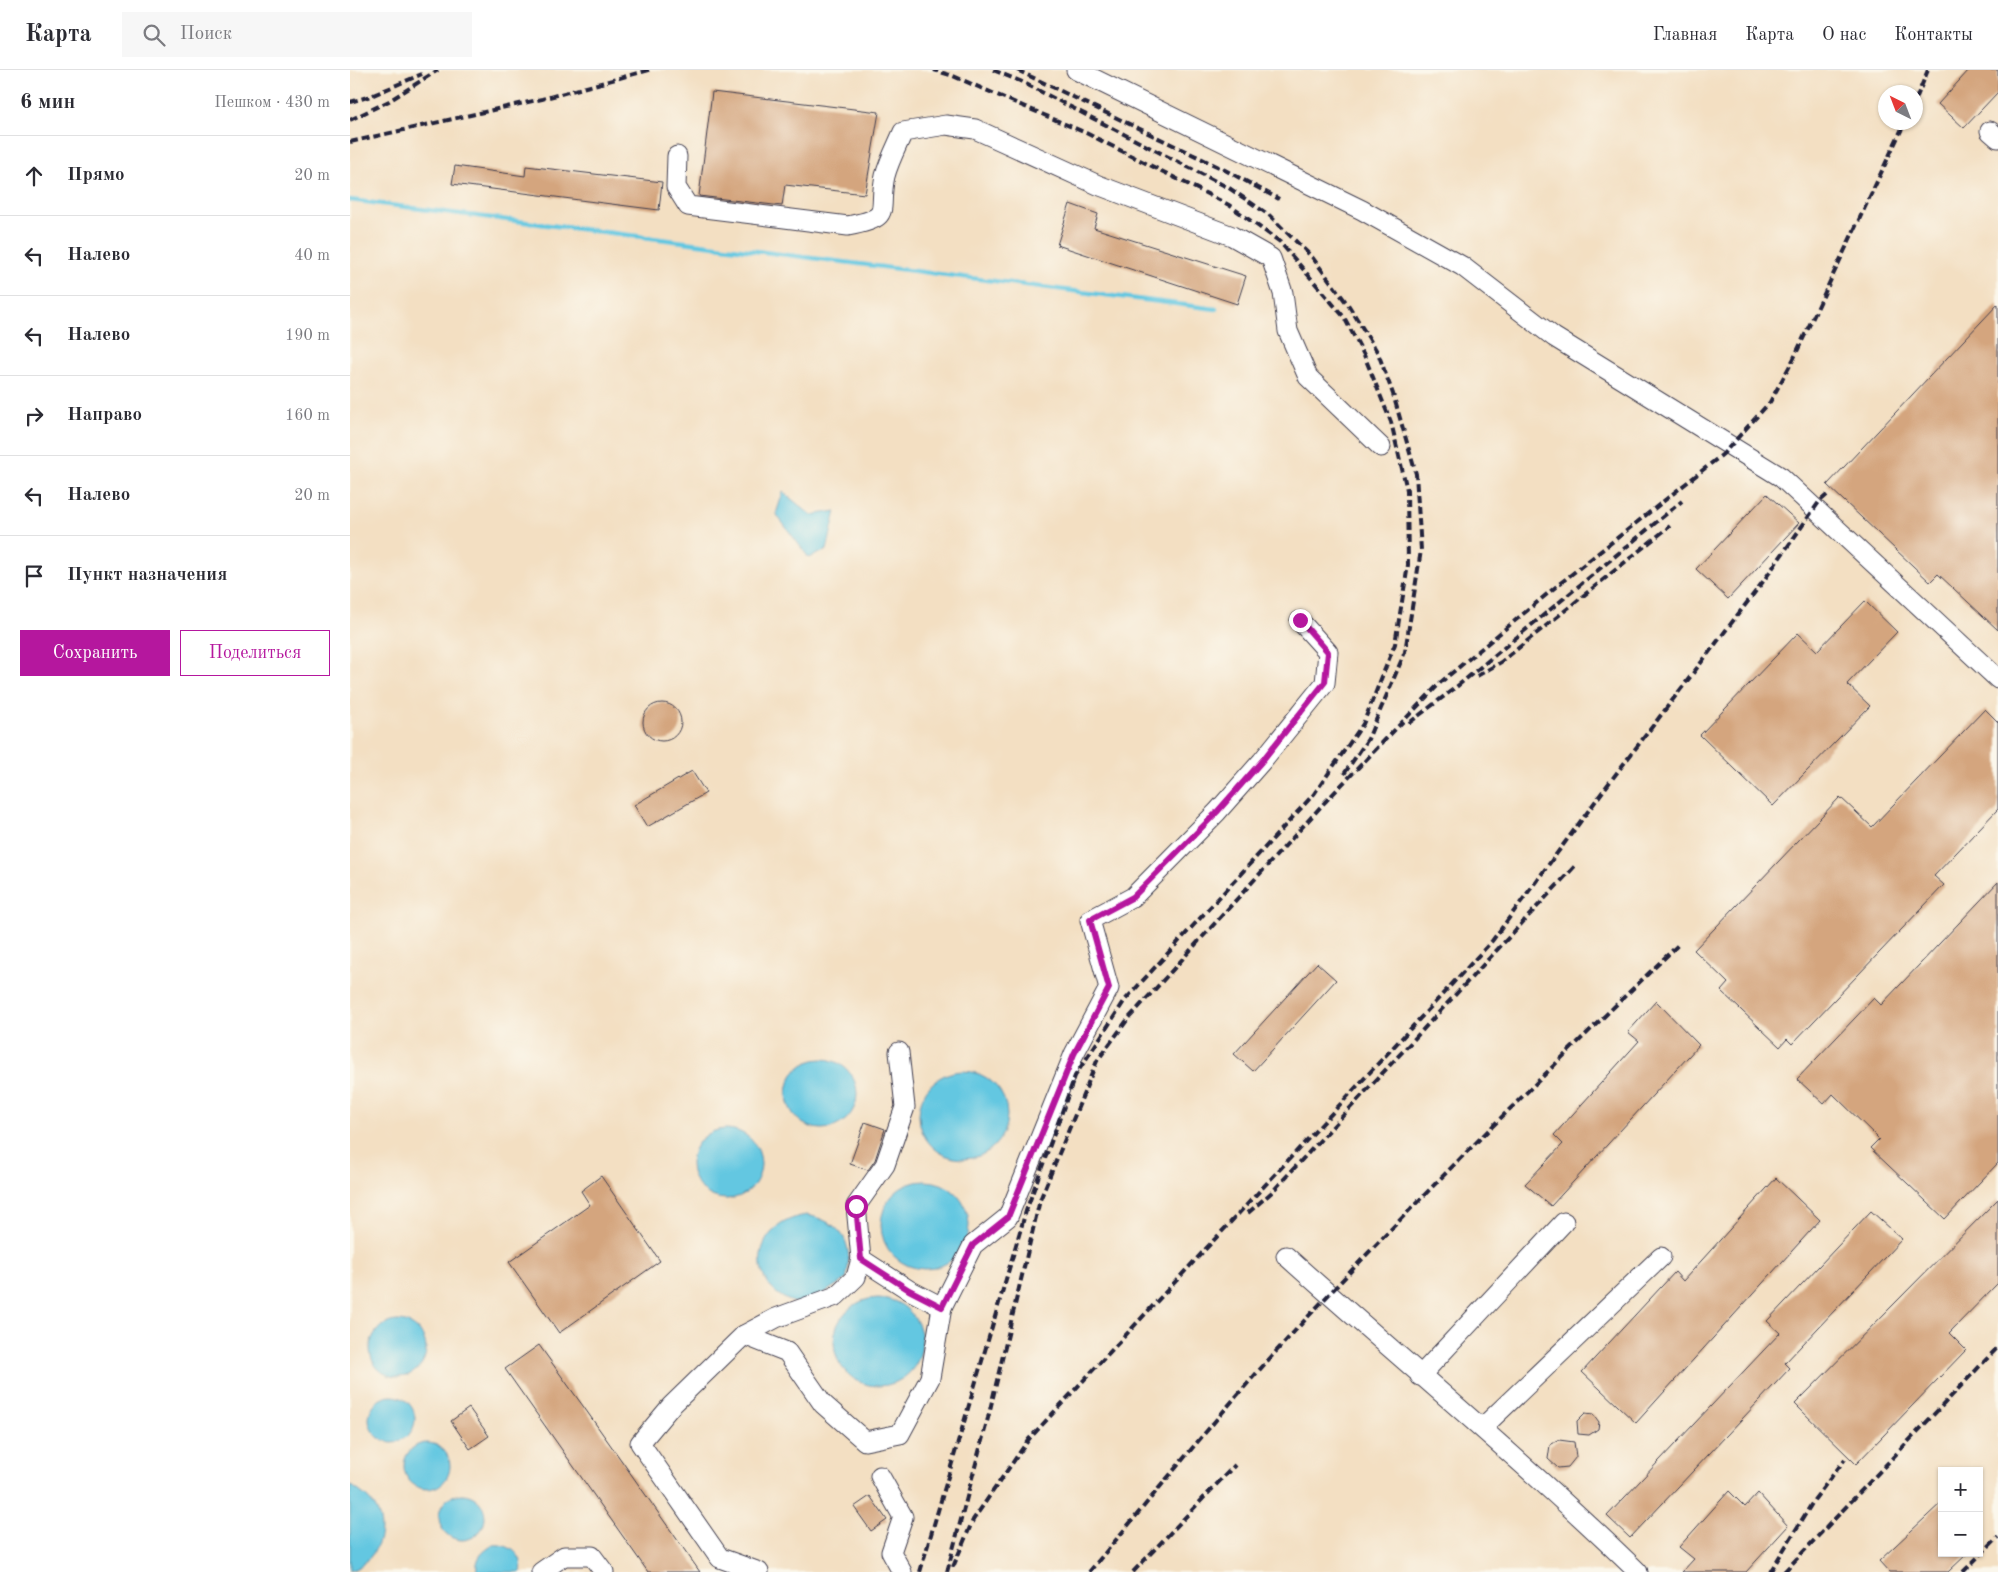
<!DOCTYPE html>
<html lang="ru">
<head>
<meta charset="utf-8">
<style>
	:root { --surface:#fff; --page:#f7f7f7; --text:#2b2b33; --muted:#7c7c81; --line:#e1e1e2; --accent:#b5179e }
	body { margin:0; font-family:"Old Standard TT",serif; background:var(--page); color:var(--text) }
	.controls { position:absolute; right:15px; bottom:15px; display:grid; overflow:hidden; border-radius:0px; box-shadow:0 1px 4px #0004 }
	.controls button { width:45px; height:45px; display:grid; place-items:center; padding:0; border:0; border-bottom:1px solid var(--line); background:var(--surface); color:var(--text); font:25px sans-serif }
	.compass { position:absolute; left:1528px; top:15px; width:45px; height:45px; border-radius:50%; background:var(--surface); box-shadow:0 1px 4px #0004; rotate:318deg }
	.stop { position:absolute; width:15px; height:15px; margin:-11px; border:4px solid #b5179e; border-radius:50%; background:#fff }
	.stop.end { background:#b5179e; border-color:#fff; box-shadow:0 1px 5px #0008 }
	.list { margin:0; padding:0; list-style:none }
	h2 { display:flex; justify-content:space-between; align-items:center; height:65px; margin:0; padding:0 20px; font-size:21px }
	h2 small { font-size:16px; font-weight:400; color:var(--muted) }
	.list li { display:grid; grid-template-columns:32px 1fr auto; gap:15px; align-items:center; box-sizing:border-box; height:80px; padding:0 20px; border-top:1px solid var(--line) }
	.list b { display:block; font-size:19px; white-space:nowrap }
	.list em { font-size:16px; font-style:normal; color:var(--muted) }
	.actions { display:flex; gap:10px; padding:15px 20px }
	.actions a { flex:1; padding:11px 0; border:1px solid var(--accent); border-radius:0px; text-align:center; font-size:18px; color:var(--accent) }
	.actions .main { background:var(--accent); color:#fff }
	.icon { flex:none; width:28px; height:28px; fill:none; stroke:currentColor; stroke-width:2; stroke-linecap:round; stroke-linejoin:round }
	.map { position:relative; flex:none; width:1648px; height:1502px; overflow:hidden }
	header { display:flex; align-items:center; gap:30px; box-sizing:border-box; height:70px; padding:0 25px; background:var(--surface); border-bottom:1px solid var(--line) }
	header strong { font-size:24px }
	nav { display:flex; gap:28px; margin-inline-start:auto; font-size:18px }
	.search { width:350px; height:45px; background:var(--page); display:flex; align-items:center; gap:12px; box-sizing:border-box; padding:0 18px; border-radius:0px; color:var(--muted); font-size:19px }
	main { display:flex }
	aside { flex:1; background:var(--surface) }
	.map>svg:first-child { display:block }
	.water { fill:#63c7e1; stroke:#42748e }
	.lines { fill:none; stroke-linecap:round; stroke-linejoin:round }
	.stream { stroke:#63c7e1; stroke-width:4.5 }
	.building { fill:#d4a57e }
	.minor-casing { stroke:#413e4f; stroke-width:21 }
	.minor { stroke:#fff; stroke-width:19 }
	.rail { stroke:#22223b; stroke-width:4; stroke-dasharray:8 4; stroke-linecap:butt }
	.route { stroke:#b5179e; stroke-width:6 }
</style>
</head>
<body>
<header>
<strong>Карта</strong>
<div class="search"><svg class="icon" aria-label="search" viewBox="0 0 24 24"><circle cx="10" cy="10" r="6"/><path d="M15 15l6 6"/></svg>Поиск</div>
<nav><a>Главная</a><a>Карта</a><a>О нас</a><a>Контакты</a></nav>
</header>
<main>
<aside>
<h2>6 мин<small>Пешком · 430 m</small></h2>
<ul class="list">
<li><svg class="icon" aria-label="ahead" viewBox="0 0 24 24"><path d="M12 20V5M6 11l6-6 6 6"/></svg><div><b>Прямо</b></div><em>20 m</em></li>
<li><svg class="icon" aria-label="left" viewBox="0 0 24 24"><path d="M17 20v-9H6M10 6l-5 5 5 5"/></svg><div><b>Налево</b></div><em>40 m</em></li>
<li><svg class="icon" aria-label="left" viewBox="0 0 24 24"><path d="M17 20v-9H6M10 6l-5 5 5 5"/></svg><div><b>Налево</b></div><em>190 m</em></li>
<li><svg class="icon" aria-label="right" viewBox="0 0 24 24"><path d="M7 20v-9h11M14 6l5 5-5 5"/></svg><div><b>Направо</b></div><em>160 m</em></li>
<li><svg class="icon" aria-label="left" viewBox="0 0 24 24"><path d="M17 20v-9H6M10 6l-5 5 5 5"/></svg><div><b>Налево</b></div><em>20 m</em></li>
<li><svg class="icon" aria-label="arrive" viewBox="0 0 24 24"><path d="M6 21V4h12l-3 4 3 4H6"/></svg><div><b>Пункт назначения</b></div></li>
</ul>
<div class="actions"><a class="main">Сохранить</a><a>Поделиться</a></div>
</aside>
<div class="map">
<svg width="1648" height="1502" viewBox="0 0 1648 1502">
	<rect width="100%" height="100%" fill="#fbf7ec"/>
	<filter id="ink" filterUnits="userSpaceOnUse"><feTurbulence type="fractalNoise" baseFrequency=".02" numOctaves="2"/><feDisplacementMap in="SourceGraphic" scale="10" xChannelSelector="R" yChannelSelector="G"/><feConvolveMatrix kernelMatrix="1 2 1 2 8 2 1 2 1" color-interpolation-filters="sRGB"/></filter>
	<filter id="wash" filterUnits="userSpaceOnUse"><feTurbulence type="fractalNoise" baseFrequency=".0096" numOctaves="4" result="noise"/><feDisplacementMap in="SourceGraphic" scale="20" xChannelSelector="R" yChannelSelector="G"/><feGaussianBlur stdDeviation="1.12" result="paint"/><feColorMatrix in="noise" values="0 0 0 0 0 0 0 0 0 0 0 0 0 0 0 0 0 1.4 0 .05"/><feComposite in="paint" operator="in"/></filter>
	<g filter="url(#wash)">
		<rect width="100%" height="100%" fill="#f3dfc2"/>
		<!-- water -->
		<g class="water">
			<polygon points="433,422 461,445 486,441 477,480 459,488 426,444"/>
			<circle cx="472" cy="1024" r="35"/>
			<circle cx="613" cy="1045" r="44"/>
			<circle cx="376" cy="1094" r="35"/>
			<circle cx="575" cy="1155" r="44"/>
			<path d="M457,1145C494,1153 504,1174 496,1209L455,1235C394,1225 397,1153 457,1145Z"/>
			<circle cx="528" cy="1272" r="44"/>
			<circle cx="48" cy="1279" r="28"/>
			<circle cx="42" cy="1349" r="23"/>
			<circle cx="77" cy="1396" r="23"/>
			<path d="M0,1416C5,1417 9,1421 13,1424C43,1446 33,1489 0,1501Z"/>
			<circle cx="112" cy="1447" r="23"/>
			<path d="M143,1475C159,1473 175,1485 171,1502H127C125,1488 132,1482 143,1475Z"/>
		</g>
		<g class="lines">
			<!-- stream -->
			<polyline class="stream" points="0,130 866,239"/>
		</g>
		<g id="blocks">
			<!-- building -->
			<g class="building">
				<polygon points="1619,0 1648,0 1648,22 1614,58 1588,34"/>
				<polygon points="362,22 529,42 515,124 435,115 432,136 349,126"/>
				<polygon points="105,96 175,106 176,96 312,112 309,140 102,114"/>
				<polygon points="720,134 748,144 744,158 896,206 887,234 707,175"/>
				<polygon points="1648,234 1648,560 1588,504 1580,512 1477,415"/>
				<polygon points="1417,424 1449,453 1378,529 1346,499"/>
				<polygon points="1515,531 1547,562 1497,614 1520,636 1423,736 1350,665 1448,563 1467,581"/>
				<circle cx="312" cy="652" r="19"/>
				<polygon points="1635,639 1648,652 1648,739 1584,806 1594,815 1442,974 1437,969 1430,977 1371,921 1378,913 1344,880 1490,727 1522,757"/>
				<polygon points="342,701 356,723 297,757 284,735"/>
				<polygon points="1648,812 1648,1093 1595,1149 1520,1078 1529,1069 1483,1024 1474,1034 1447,1009 1524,928 1531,935"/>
				<polygon points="967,893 986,910 903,1001 884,984"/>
				<polygon points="1306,931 1349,975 1201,1136 1175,1114 1213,1074 1204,1065 1289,971 1278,962"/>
				<polygon points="515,1052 535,1059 525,1090 518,1100 500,1094"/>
				<polygon points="251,1106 310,1191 209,1263 159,1192 240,1135 231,1121"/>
				<polygon points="1426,1108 1470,1150 1286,1353 1232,1302 1325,1202 1333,1211"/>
				<polygon points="1648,1129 1648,1213 1599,1263 1616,1280 1506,1394 1445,1334"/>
				<polygon points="1521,1141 1552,1169 1435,1293 1440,1298 1280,1468 1257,1446 1430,1263 1417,1251"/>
				<polygon points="189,1275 233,1336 350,1502 298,1502 155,1299"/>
				<polygon points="119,1338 139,1366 120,1379 101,1351"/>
				<polygon points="1235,1343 1243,1344 1249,1352 1248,1359 1239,1365 1228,1364 1227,1351"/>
				<polygon points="1209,1370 1224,1372 1226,1387 1218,1397 1208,1398 1198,1389 1200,1375"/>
				<polygon points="1379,1421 1395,1437 1408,1423 1438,1456 1396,1502 1332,1502 1344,1489 1329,1477"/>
				<polygon points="520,1426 537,1450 521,1461 504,1437"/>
				<polygon points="1592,1432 1592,1483 1618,1483 1598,1502 1539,1502 1529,1491"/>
			</g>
		</g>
	</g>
	<g filter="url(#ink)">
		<use href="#blocks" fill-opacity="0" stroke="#413e4f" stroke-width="1"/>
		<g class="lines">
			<!-- minor casing -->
			<g class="minor-casing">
				<g id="minor">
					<polyline points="726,0 1012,140 1112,196 1204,267 1431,407 1648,609"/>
					<polyline points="1640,61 1648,68"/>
					<path d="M327,86L326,117L338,136L498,156C545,147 527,142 535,106C539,91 547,76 553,62L596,55L625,59L748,115L882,166L921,188L933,223L938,261L958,307L1031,377"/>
					<polyline points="549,982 555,1037 535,1095 506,1136 511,1189 559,1220 592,1237"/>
					<path d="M936,1186C1053,1291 1175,1392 1288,1502"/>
					<polyline points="394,1265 437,1282 473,1334 515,1371 550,1364 580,1308 592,1237 623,1175 658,1147 724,984 759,918 740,850 783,827 867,742 912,691 975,613 978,582 950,551"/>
					<polyline points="1070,1306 1214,1152"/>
					<polyline points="1133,1357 1311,1187"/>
					<polyline points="530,1406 553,1447 541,1482 552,1502"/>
					<polyline points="191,1502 214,1486 242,1486 254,1502"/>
					<polyline points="409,1502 370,1488 290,1373 321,1336 394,1265 426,1248 486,1226 506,1207 511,1189"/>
				</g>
			</g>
			<!-- minor -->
			<use href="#minor" class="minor"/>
			<!-- rail -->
			<g class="rail">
				<polyline points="643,0 670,11 879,118 919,145 962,187 999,236 1028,283 1043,324 1066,404 1071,480 1055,582 1018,669 992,707"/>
				<polyline points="667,0 875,100 929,129"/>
				<polyline points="1566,29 1578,0"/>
				<polyline points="0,32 21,26 72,4"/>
				<polyline points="0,50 39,31 88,0"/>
				<polyline points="0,72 192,29 299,0"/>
				<polyline points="1127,606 1151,592 1320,456"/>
				<polyline points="1059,653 1105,618 1332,431"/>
				<polyline points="898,1143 922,1122 1225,796"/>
				<polyline points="603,1497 623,1450 679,1369 1142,871 1256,717 1412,513 1469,432 1477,425"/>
				<polyline points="570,1502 676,1141 725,1006 775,930 964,724 1013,654 1045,574 1058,495 1057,420 1041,352 1014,285 994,247 930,172 879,135 736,63 603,6 584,0"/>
				<polyline points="597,1502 638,1348 690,1130 747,991 778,949 975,732 1091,612 1208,515 1373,384 1420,332 1443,290 1555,52"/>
				<path d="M739,1502C799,1431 858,1357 921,1287C1051,1144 1189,1009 1328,875"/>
				<polyline points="783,1502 885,1395"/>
				<polyline points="1420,1502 1464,1430 1495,1389"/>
				<polyline points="1434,1502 1648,1277"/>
				<polyline points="1613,1502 1648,1467"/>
			</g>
		</g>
	</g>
	<g class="lines" filter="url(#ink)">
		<!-- route -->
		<polyline class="route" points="506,1136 511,1189 559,1220 592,1237 623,1175 658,1147 724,984 759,918 740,850 783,827 867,742 912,691 975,612 978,582 950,550"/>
	</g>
</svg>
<div class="controls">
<button>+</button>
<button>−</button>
</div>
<svg class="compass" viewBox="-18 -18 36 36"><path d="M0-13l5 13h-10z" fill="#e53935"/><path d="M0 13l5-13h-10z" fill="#7c7c81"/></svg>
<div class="stop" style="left:506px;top:1136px"></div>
<div class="stop end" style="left:950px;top:550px"></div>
</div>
</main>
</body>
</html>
